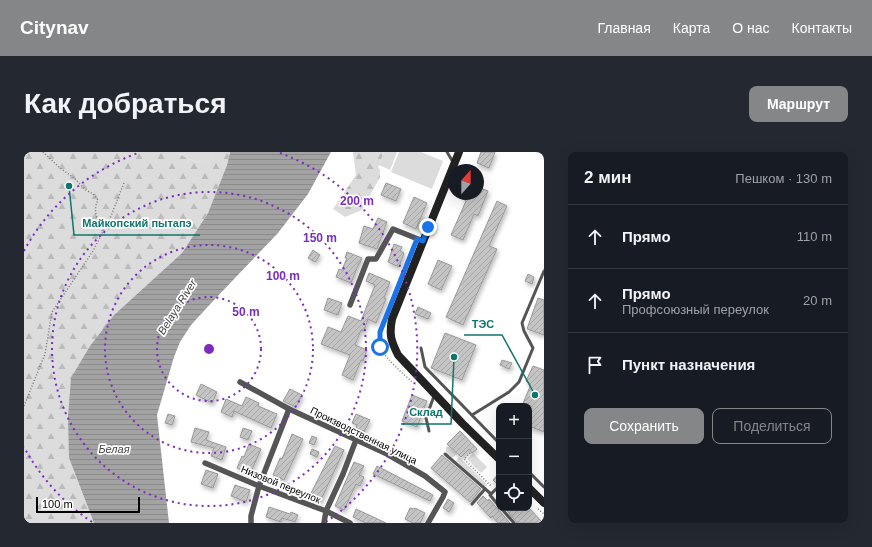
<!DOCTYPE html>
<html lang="ru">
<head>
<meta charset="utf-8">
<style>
	:root { --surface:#171b24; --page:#242831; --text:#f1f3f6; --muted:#9ea1a6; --line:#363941; --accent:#858687 }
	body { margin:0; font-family:Helvetica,sans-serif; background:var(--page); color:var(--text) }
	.controls { position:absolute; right:12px; bottom:12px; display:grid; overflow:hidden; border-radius:8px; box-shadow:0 4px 16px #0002 }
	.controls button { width:36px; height:36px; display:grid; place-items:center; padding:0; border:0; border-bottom:1px solid var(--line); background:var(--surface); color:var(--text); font:20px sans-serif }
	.compass { position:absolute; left:424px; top:12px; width:36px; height:36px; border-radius:50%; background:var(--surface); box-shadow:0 4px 16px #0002; rotate:21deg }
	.scale { position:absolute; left:12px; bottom:10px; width:104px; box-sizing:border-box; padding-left:4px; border:2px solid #000; border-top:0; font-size:11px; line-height:14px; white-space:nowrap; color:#000; -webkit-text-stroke:3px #fff; paint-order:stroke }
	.stop { position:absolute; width:12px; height:12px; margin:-9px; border:3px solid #1a73e8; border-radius:50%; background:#fff }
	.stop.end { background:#1a73e8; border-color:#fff; box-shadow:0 1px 4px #0008 }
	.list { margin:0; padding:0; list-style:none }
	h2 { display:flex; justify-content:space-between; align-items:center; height:52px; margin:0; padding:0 16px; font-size:17px }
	h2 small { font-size:13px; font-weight:400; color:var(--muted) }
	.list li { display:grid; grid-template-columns:26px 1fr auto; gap:12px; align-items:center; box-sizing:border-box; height:64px; padding:0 16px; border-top:1px solid var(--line) }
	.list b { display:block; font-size:15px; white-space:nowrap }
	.list p { margin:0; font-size:13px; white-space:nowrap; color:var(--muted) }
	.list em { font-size:13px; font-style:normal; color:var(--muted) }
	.actions { display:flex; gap:8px; padding:12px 16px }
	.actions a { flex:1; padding:9px 0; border:1px solid var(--accent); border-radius:8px; text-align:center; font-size:14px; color:var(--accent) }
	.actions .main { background:var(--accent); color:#fff }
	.icon { flex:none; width:22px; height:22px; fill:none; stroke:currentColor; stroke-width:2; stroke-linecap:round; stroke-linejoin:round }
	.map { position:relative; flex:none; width:520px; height:371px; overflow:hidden; border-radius:8px }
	header { display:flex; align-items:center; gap:24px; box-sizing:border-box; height:56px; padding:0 20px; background:var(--accent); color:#fff }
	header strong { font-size:19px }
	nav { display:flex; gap:22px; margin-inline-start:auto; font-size:14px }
	.intro { display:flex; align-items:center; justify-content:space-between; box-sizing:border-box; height:96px; padding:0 24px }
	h1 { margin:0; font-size:28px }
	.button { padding:10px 18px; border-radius:8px; background:var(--accent); color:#fff; font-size:14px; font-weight:700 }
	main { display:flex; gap:24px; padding:0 24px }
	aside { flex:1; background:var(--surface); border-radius:8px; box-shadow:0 4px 16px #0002 }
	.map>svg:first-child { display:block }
	.green { fill:#dcdcdc }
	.forest { fill:url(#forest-firs) }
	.park { fill:url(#park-tufts) }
	.water { fill:url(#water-rules) }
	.building { fill:url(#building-hatch); stroke:#999; filter:url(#shadow) }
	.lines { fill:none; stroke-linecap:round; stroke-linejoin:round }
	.path { stroke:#777; stroke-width:1.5; stroke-dasharray:1 2; stroke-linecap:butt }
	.service { stroke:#555; stroke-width:3 }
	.minor { stroke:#555; stroke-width:5.5 }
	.secondary { stroke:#222; stroke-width:8 }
	.route { stroke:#1a73e8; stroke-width:5 }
	.ring { fill:none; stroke:#7b2cbf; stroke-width:2; stroke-dasharray:2 4 }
	.labels { text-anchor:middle; stroke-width:3.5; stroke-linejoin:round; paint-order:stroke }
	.street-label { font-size:10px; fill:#000; stroke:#fff }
	.water-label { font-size:11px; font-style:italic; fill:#444; stroke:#fff }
	.centre { fill:#7b2cbf; stroke:#fff; stroke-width:2 }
	.ring-label { font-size:12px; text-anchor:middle; font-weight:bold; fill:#7b2cbf; stroke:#fff; stroke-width:3.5; stroke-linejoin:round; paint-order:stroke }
	.leader { fill:none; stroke:#0f766e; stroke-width:1.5 }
	.callout-dot { fill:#0f766e; stroke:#fff; stroke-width:1.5 }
	.callout-label { font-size:11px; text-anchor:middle; font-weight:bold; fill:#0f766e; stroke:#fff; stroke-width:3.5; stroke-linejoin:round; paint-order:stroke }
</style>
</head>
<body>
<header>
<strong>Citynav</strong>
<nav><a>Главная</a><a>Карта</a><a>О нас</a><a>Контакты</a></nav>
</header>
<div class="intro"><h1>Как добраться</h1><a class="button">Маршрут</a></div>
<main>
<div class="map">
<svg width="520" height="371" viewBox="0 0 520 371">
	<defs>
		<pattern id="forest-firs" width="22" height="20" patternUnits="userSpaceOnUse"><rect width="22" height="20" fill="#dcdcdc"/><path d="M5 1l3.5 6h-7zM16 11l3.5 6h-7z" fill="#bbb"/></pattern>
		<pattern id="park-tufts" width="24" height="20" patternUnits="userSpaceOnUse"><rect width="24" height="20" fill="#dcdcdc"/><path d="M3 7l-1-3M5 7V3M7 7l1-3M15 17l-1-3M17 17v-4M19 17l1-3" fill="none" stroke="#bbb"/></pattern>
		<pattern id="water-rules" width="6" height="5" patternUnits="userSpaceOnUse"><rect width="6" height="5" fill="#a3a3a3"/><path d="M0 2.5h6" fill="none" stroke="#8b8b8b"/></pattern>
		<pattern id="building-hatch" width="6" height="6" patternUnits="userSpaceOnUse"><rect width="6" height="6" fill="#c4c4c4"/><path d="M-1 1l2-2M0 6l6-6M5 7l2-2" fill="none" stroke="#a7a7a7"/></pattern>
		<filter id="shadow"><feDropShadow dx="1.5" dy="3" stdDeviation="2" flood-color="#0004"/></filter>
	</defs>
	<rect width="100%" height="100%" fill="#fff"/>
	<!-- green -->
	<g class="green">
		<polygon points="151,0 189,0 188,6 174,11"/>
		<polygon points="360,0 373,0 366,18 355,13"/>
		<polygon points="375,0 397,0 419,9 408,37 367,20"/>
	</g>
	<!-- forest -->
	<g class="forest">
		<polygon points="0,0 151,0 174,11 187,6 189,0 206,0 203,13 184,61 158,101 90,163 45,306 70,371 0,371"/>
		<polygon points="329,0 360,0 354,16 356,17 356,25 338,58 321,65 309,57 332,23"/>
		<polygon points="424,294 433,302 428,306 422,301 422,296"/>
		<polygon points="435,305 460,329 463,333 460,335 432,309"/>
	</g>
	<!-- park -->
	<polygon class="park" points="449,301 463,315 457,321 443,307"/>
	<!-- water -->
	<polygon class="water" points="206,0 307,0 284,42 254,81 191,147 167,173 156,190 150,205 133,263 145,371 70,371 45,306 44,265 47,226 66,194 90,163 158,101 184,61 203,13"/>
	<!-- building -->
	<g class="building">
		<polygon points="457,0 471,0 465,16 453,11"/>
		<polygon points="362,31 377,37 372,49 357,43"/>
		<polygon points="454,35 464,39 454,64 450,62 439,88 427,83 442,49 439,47 441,42 454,42"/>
		<polygon points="390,45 403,51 392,77 379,71"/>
		<polygon points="473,49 483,54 465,94 473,97 439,173 422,165"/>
		<polygon points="354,66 363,70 353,97 335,91 340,74 349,77"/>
		<polygon points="370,92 378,95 376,99 380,101 375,115 364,110"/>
		<polygon points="289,98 296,103 291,110 284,106"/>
		<polygon points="323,100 338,106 336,111 335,111 327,131 312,125 315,117 318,118 323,106 321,106"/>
		<polygon points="414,108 428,114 417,138 404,132"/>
		<polygon points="345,121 366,130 360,146 362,147 352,171 344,167 340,179 337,178 331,193 343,198 339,209 337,208 329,228 318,223 326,203 297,192 304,175 317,180 324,164 337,169 351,133 342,129"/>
		<polygon points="504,122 510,125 508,132 501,129"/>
		<polygon points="304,146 318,151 314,163 300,158"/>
		<polygon points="514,146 520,148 520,183 503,177"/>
		<polygon points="394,155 407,161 404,167 391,162"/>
		<polygon points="421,181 452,193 438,228 407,216"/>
		<polygon points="478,208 488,211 485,217 476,213"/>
		<polygon points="509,214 520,218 520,280 505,274 505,254 498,254 507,232 502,229"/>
		<polygon points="177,232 193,240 188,251 172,243"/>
		<polygon points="266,237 278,243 272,255 259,249"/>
		<polygon points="388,243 403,249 393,275 378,269"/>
		<polygon points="222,245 235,251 234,254 253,262 247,276 210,259 208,265 197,260 202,247 218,254"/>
		<polygon points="144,262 151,264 148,273 141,271"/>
		<polygon points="332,262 346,268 340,280 332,276 333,273 328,271"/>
		<polygon points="171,276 185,280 182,288 202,295 198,308 187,304 190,296 167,290"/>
		<polygon points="219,276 228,279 224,288 216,285"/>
		<polygon points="436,279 453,297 448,301 445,297 437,305 423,292"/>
		<polygon points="268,282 279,287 260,328 249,323 256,306 258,307"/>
		<polygon points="288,284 293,286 290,293 285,291"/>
		<polygon points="225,292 237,297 226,322 213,316 218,304 220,305"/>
		<polygon points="311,294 320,298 296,350 285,345"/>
		<polygon points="288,297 295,300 293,305 286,302"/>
		<polygon points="418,303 457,337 446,350 407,316"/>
		<polygon points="330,310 340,314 335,323 340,325 336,334 332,332 320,358 311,354"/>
		<polygon points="353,314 409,343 406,349 349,322"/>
		<polygon points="182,318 194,322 189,336 177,332"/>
		<polygon points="475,321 475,331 473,332 469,328"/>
		<polygon points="211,333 226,338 222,350 207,344"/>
		<polygon points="459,344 464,349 465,347 486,371 474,371 468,364 467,366 453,351"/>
		<polygon points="424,347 430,351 425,360 419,356"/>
		<polygon points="245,355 266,362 267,360 274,363 271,370 258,366 257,370 242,365"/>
		<polygon points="386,356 390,357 391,356 401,361 396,371 389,371 381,367"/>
		<polygon points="481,356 505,356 519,371 493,371"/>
		<polygon points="332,357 362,371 342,371 329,365"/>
	</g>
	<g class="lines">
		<!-- path -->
		<g class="path">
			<path d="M19,0L36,16L50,26L62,38L69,42L74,48C68,60 74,68 79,80"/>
			<path d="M359,172C357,179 354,189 357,196C362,208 380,222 389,231"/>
			<polyline points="0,254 21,202 28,160 69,99 87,64 100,31"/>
			<polyline points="446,301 440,307 468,335"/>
			<polyline points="514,357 520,362"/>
		</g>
		<!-- service -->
		<g class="service">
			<polyline points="423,0 429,10"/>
			<polyline points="397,196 401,215 475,291"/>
			<polyline points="448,263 485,240 495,230 509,196 500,179 498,171 520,119"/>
			<polyline points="405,279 402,266 410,244"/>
			<polyline points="421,302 467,342"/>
			<polyline points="505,320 520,335"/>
			<polyline points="475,334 466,343 475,354"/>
			<polyline points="448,352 461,337"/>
			<polyline points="477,356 490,371"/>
		</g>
		<!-- minor -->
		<g class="minor">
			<polyline points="326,153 344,107 352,107 369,77 399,89"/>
			<polyline points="216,230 265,257 363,302 401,324 421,340 419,345 404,371"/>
			<polyline points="181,311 235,334 302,359 326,371"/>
			<polyline points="227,371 227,364 235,334 265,257"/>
			<polyline points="300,371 302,359 319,322 332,288"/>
		</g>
		<!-- secondary -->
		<g class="secondary">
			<path d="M435,0L368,167C365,183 367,189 374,203L438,271L475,307"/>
			<polyline points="505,336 520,351"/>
		</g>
	</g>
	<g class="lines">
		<!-- route -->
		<polyline class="route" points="356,195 356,180 393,87 399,89 404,75"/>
	</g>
	<!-- distance rings -->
	<g class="ring">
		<circle cx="185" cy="197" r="52"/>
		<circle cx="185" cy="197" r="104"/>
		<circle cx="185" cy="197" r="157"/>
		<path d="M68 370A209 209 0 0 1 0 295M0 99A209 209 0 0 1 114 1M256 1A209 209 0 0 1 302 370"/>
	</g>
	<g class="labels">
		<!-- street labels -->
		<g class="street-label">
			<text transform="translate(340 283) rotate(26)" y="4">Производственная улица</text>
			<text transform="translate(257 332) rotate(22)" y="4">Низовой переулок</text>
		</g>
		<!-- water labels -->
		<g class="water-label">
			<text transform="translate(153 155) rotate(-58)" y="4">Belaya River</text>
			<text x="90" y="301">Белая</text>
		</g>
	</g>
	<circle cx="185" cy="197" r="6" class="centre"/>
	<g class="ring-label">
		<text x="333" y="53">200 m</text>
		<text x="296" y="90">150 m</text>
		<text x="259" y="128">100 m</text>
		<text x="222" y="164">50 m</text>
	</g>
	<!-- callouts -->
	<path class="leader" d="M45 34L50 83H176M511 243L478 183H440M430 205L427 272H377"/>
	<g class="callout-dot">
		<circle cx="45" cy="34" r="4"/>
		<circle cx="511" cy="243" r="4"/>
		<circle cx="430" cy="205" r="4"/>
	</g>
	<g class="callout-label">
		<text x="113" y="75">Майкопский пытапэ</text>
		<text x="459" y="176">ТЭС</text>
		<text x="402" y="264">Склад</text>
	</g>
</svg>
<div class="controls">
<button>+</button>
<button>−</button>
<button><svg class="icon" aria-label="locate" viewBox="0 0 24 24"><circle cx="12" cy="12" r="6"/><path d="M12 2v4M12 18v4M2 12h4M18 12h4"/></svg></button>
</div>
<svg class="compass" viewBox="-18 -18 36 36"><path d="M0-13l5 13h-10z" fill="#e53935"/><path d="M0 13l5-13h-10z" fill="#9ea1a6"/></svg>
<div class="scale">100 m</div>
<div class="stop" style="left:356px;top:195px"></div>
<div class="stop end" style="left:404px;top:75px"></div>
</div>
<aside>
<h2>2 мин<small>Пешком · 130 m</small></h2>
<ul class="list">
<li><svg class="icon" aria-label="ahead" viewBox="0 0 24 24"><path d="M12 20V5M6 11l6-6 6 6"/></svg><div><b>Прямо</b></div><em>110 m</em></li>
<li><svg class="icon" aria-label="ahead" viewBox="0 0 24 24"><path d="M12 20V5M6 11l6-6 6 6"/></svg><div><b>Прямо</b><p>Профсоюзный переулок</p></div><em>20 m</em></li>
<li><svg class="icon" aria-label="arrive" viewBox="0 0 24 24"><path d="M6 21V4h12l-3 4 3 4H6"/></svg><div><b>Пункт назначения</b></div></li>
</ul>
<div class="actions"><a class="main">Сохранить</a><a>Поделиться</a></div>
</aside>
</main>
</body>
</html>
